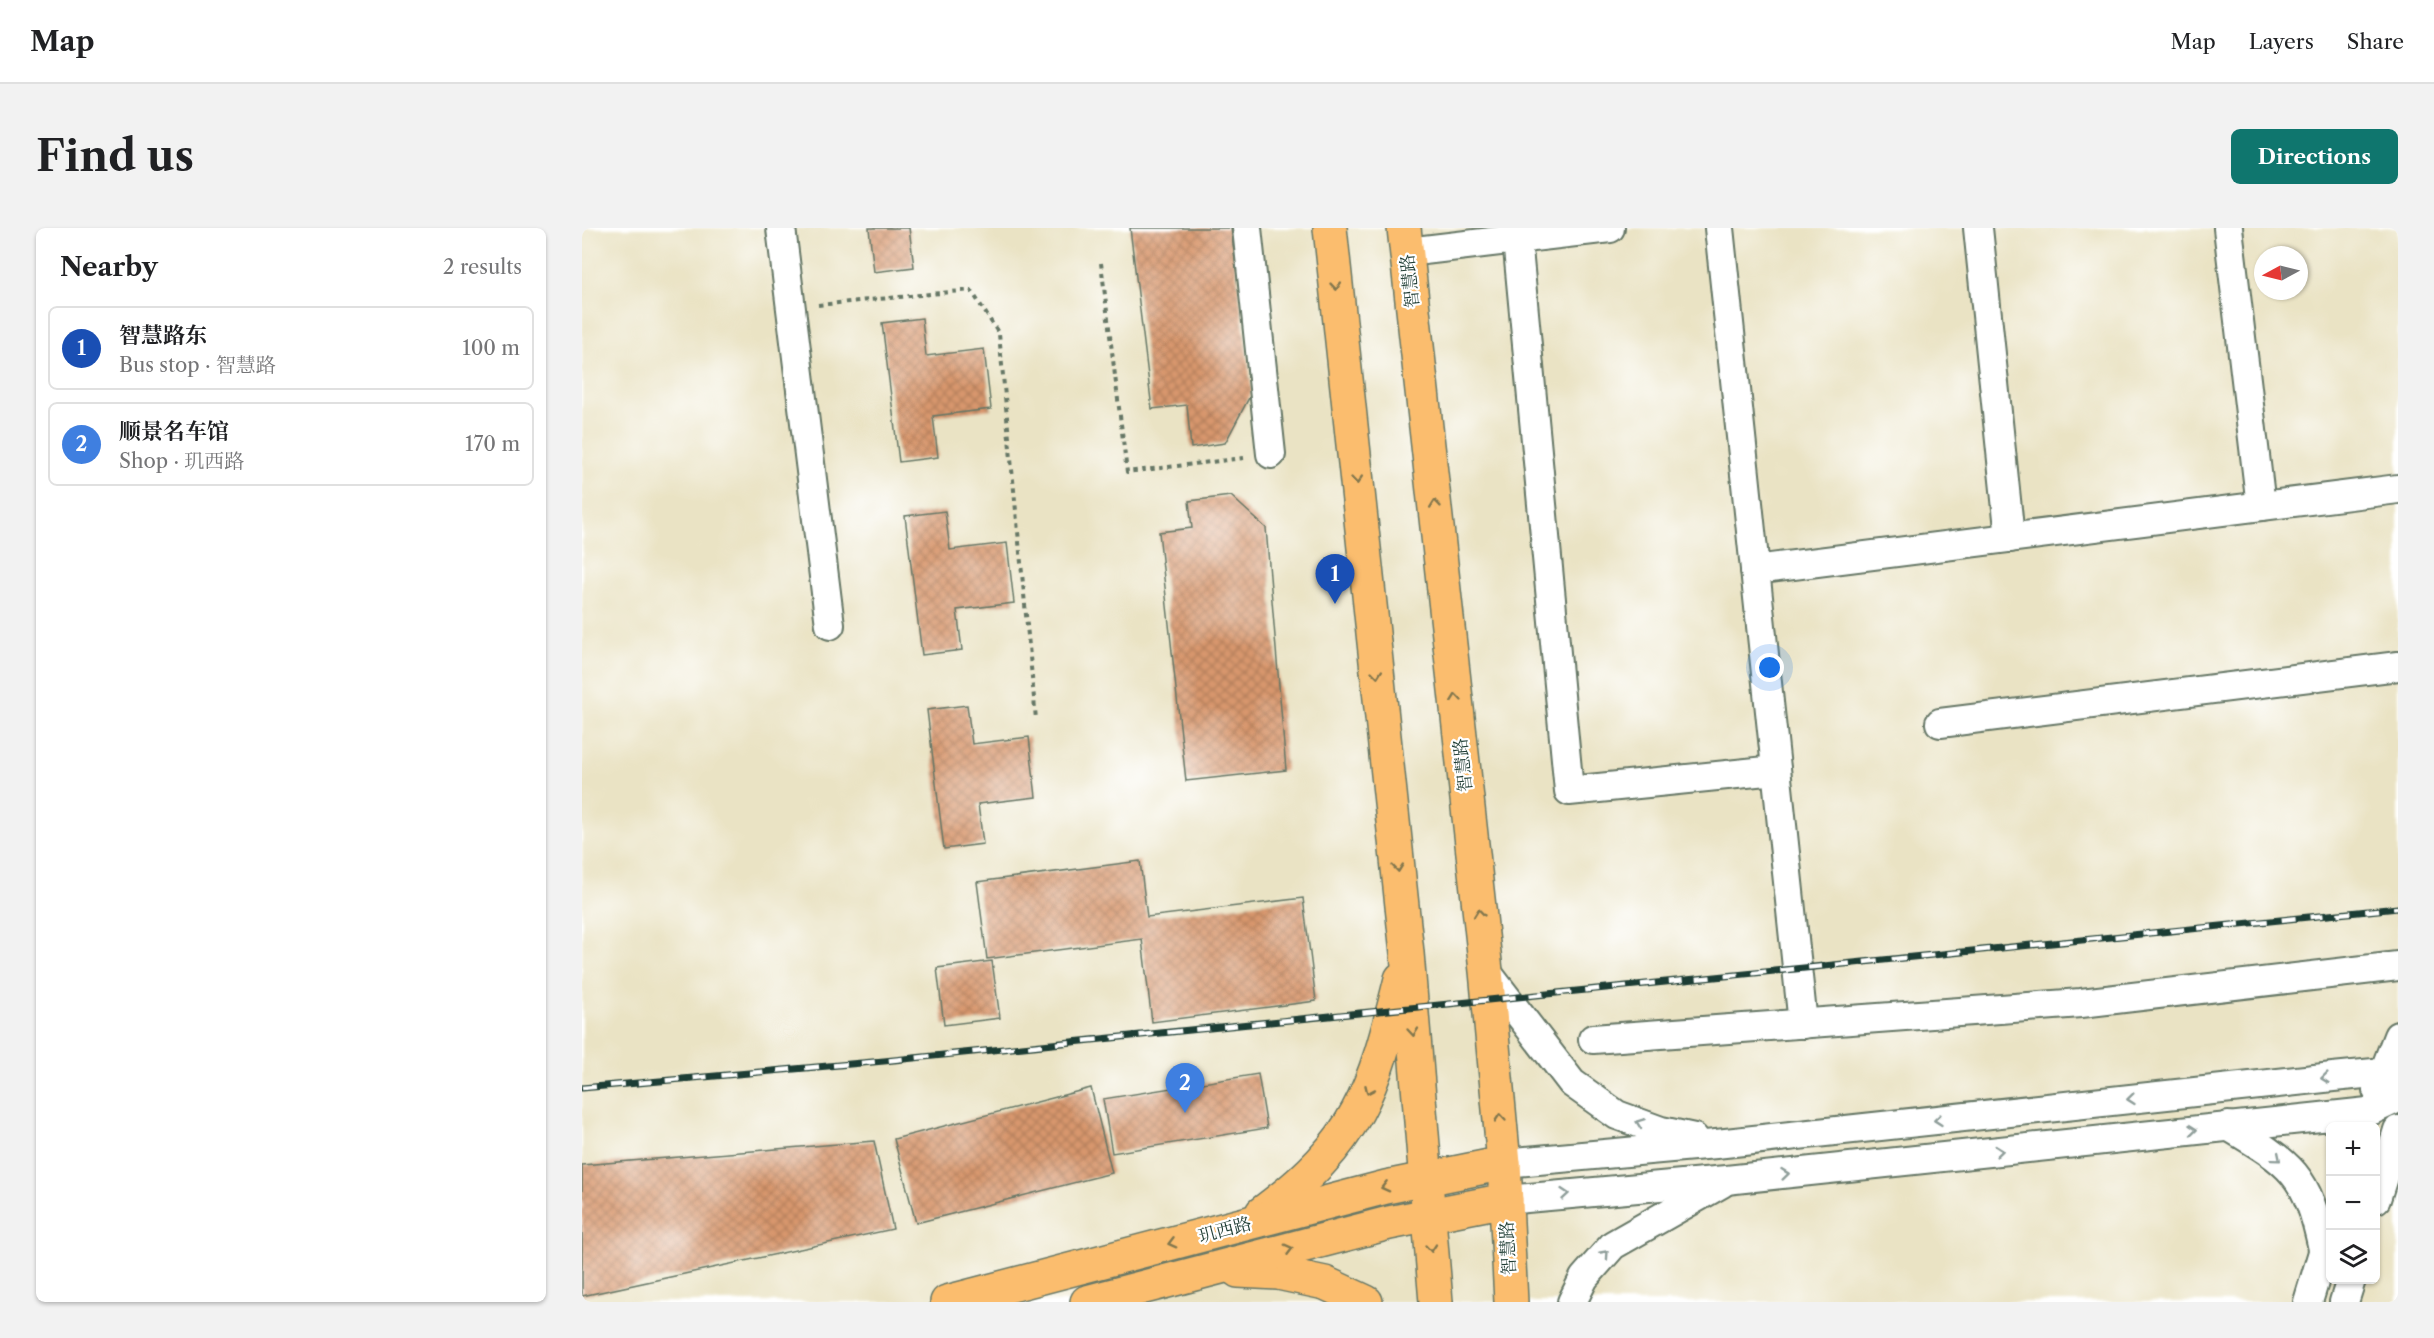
<!DOCTYPE html>
<html lang="en">
<head>
<meta charset="utf-8">
<style>
	:root { --surface:#fff; --page:#f2f2f2; --text:#202124; --muted:#757577; --line:#e0e0e0; --accent:#0f766e }
	body { margin:0; font-family:"Libre Caslon Text","Noto Serif SC",serif; background:var(--page); color:var(--text) }
	.controls { position:absolute; right:18px; bottom:18px; display:grid; overflow:hidden; border-radius:9px; box-shadow:0 2px 4px #0004 }
	.controls button { width:54px; height:54px; display:grid; place-items:center; padding:0; border:0; border-bottom:2px solid var(--line); background:var(--surface); color:var(--text); font:30px sans-serif }
	.compass { position:absolute; left:1672px; top:18px; width:54px; height:54px; border-radius:50%; background:var(--surface); box-shadow:0 2px 4px #0004; rotate:263deg }
	.you { position:absolute; left:1188px; top:440px; width:21px; height:21px; margin:-15px; border:4px solid #fff; border-radius:50%; background:#1a73e8; box-shadow:0 0 0 9px #1a73e833 }
	.badge { display:grid; place-items:center; width:39px; height:39px; border-radius:50%; background:var(--accent); color:#fff; font-size:20px; font-weight:700 }
	.pin { position:absolute; translate:-50% -50px; filter:drop-shadow(0 2px 3px #0008) }
	.pin::after { content:''; position:absolute; top:32px; width:21px; height:18px; background:inherit; clip-path:polygon(0 0,100% 0,50% 100%) }
	.list { margin:0; padding:0; list-style:none }
	h2 { display:flex; justify-content:space-between; align-items:center; height:78px; margin:0; padding:0 24px; font-size:26px }
	h2 small { font-size:20px; font-weight:400; color:var(--muted) }
	.list li { display:grid; grid-template-columns:39px 1fr auto; gap:18px; align-items:center; box-sizing:border-box; height:84px; margin:0 12px 12px; padding:0 12px; border:2px solid var(--line); border-radius:9px }
	.list b { display:block; font-size:22px; white-space:nowrap }
	.list p { margin:0; font-size:20px; white-space:nowrap; color:var(--muted) }
	.list em { font-size:20px; font-style:normal; color:var(--muted) }
	.icon { flex:none; width:33px; height:33px; fill:none; stroke:currentColor; stroke-width:2; stroke-linecap:round; stroke-linejoin:round }
	.map { position:relative; flex:none; width:1816px; height:1074px; overflow:hidden; border-radius:9px }
	header { display:flex; align-items:center; gap:36px; box-sizing:border-box; height:84px; padding:0 30px; background:var(--surface); border-bottom:2px solid var(--line) }
	header strong { font-size:28px }
	nav { display:flex; gap:33px; margin-inline-start:auto; font-size:21px }
	.intro { display:flex; align-items:center; justify-content:space-between; box-sizing:border-box; height:144px; padding:0 36px }
	h1 { margin:0; font-size:42px }
	.button { padding:15px 27px; border-radius:9px; background:var(--accent); color:#fff; font-size:21px; font-weight:700 }
	main { display:flex; gap:36px; padding:0 36px }
	aside { flex:1; background:var(--surface); border-radius:9px; box-shadow:0 2px 4px #0004 }
	.map>svg:first-child { display:block }
	.building { fill:url(#building-cross-hatch) }
	.lines { fill:none; stroke-linecap:round; stroke-linejoin:round }
	.minor-casing { stroke:#676; stroke-width:32 }
	.major-casing { stroke:#676; stroke-width:36 }
	.path { stroke:#676; stroke-width:4; stroke-dasharray:4.5 4.5; stroke-linecap:butt }
	.minor { stroke:#fff; stroke-width:28 }
	.major { stroke:#fbbd6e; stroke-width:33 }
	.rail-casing { stroke:#1f3d34; stroke-width:7 }
	.rail { stroke:#fff; stroke-width:4.5; stroke-dasharray:14; stroke-linecap:butt }
	.oneway { stroke:#82774e }
	.oneway2 { stroke:#8f9e9a }
	.labels { text-anchor:middle; stroke-width:4.5; stroke-linejoin:round; paint-order:stroke }
	.street-label { font-size:18px; fill:#1f3d34; stroke:#fff }
</style>
</head>
<body>
<header>
<strong>Map</strong>
<nav><a>Map</a><a>Layers</a><a>Share</a></nav>
</header>
<div class="intro"><h1>Find us</h1><a class="button">Directions</a></div>
<main>
<aside>
<h2>Nearby<small>2 results</small></h2>
<ul class="list">
<li><span class="badge" style="background:#1a4fb4">1</span><div><b>智慧路东</b><p>Bus stop · 智慧路</p></div><em>100 m</em></li>
<li><span class="badge" style="background:#3f7fe0">2</span><div><b>顺景名车馆</b><p>Shop · 玑西路</p></div><em>170 m</em></li>
</ul>
</aside>
<div class="map">
<svg width="1816" height="1074" viewBox="0 0 1816 1074">
	<defs>
		<pattern id="building-cross-hatch" width="8" height="8" patternUnits="userSpaceOnUse" patternTransform="scale(1.5)"><rect width="8" height="8" fill="#d8976d"/><path d="M0 0l8 8M0 8l8-8" fill="none" stroke="#af7c5a"/></pattern>
	</defs>
	<rect width="100%" height="100%" fill="#fff"/>
	<filter id="ink" filterUnits="userSpaceOnUse"><feTurbulence type="fractalNoise" baseFrequency=".0167" numOctaves="2"/><feDisplacementMap in="SourceGraphic" scale="12" xChannelSelector="R" yChannelSelector="G"/><feConvolveMatrix kernelMatrix="1 2 1 2 8 2 1 2 1" color-interpolation-filters="sRGB"/></filter>
	<filter id="wash" filterUnits="userSpaceOnUse"><feTurbulence type="fractalNoise" baseFrequency=".008" numOctaves="4" result="noise"/><feDisplacementMap in="SourceGraphic" scale="24" xChannelSelector="R" yChannelSelector="G"/><feGaussianBlur stdDeviation="1.35" result="paint"/><feColorMatrix in="noise" values="0 0 0 0 0 0 0 0 0 0 0 0 0 0 0 0 0 1.4 0 .05"/><feComposite in="paint" operator="in"/></filter>
	<g filter="url(#wash)">
		<rect width="100%" height="100%" fill="#eae3c4"/>
		<g id="blocks">
			<!-- building -->
			<g class="building">
				<polygon points="287,0 327,0 332,39 292,44"/>
				<polygon points="548,0 649,0 670,164 643,215 609,220 605,177 570,181"/>
				<polygon points="340,90 344,128 402,121 409,181 351,188 356,229 317,234 300,95"/>
				<polygon points="649,268 684,300 704,542 604,553 577,304 610,300 607,273"/>
				<polygon points="363,283 368,322 425,315 432,375 375,382 380,422 340,427 323,288"/>
				<polygon points="385,477 390,516 447,509 454,569 396,576 401,616 362,621 345,482"/>
				<polygon points="558,633 565,689 721,670 734,773 570,794 560,711 405,731 395,654"/>
				<polygon points="410,733 418,790 362,797 355,740"/>
				<polygon points="676,846 685,900 530,925 521,871"/>
				<polygon points="509,860 530,945 334,995 312,911"/>
				<polygon points="292,913 311,1001 0,1068 0,937"/>
			</g>
		</g>
	</g>
	<g filter="url(#ink)">
		<use href="#blocks" fill-opacity="0" stroke="#676" stroke-width="1.5"/>
		<g class="lines">
			<!-- minor casing -->
			<g class="minor-casing">
				<g id="minor">
					<polyline points="199,0 248,397"/>
					<polyline points="665,0 689,226"/>
					<polyline points="934,0 987,563 1194,542"/>
					<polyline points="1137,0 1221,796"/>
					<polyline points="1396,0 1428,310"/>
					<polyline points="1646,0 1679,278"/>
					<polyline points="825,24 1028,0"/>
					<polyline points="1173,342 1816,261"/>
					<polyline points="1358,495 1816,438"/>
					<polyline points="904,743 990,855 1035,887 1079,903 1112,910"/>
					<polyline points="1011,811 1499,775 1816,738"/>
					<polyline points="1795,862 1816,808"/>
					<path d="M1646,898C1711,937 1725,946 1741,1021"/>
					<polyline points="922,935 1134,916 1751,849 1802,844 1816,852"/>
					<polyline points="1794,971 1816,902"/>
					<polyline points="924,972 1144,952 1786,884 1816,870"/>
					<polyline points="990,1074 1002,1050 1031,1017 1140,955"/>
					<polyline points="1726,1074 1747,1004"/>
					<polyline points="1762,1074 1769,1052"/>
				</g>
			</g>
			<!-- major casing -->
			<g class="major-casing">
				<g id="major">
					<polyline points="748,0 825,725 854,1074"/>
					<polyline points="822,0 904,743 922,935 929,1074"/>
					<path d="M680,985C777,913 791,864 819,751"/>
					<polyline points="656,1043 696,1045 743,1055 784,1074"/>
					<polyline points="365,1074 804,959 922,935"/>
					<polyline points="505,1074 807,995 924,972"/>
				</g>
			</g>
			<!-- path -->
			<g class="path">
				<polyline points="519,35 545,244 662,230"/>
				<polyline points="236,77 389,62 417,106 454,491"/>
			</g>
			<!-- minor -->
			<use href="#minor" class="minor"/>
			<!-- major -->
			<use href="#major" class="major"/>
			<!-- rail casing -->
			<g class="rail-casing">
				<polyline id="rail" points="0,860 302,833 1816,680"/>
			</g>
			<!-- rail -->
			<use href="#rail" class="rail"/>
		</g>
		<!-- one-way arrows -->
		<defs><path id="oneway-chevron" d="M-2-3.5L2.5 0L-2 3.5" fill="none" stroke-width="1.6" stroke-linecap="round" stroke-linejoin="round" transform="scale(1.5)"/></defs>
		<g class="oneway">
			<use href="#oneway-chevron" transform="translate(754 58) rotate(84)"/>
			<use href="#oneway-chevron" transform="translate(775 252) rotate(84)"/>
			<use href="#oneway-chevron" transform="translate(853 276) rotate(-96)"/>
			<use href="#oneway-chevron" transform="translate(795 446) rotate(84)"/>
			<use href="#oneway-chevron" transform="translate(874 470) rotate(-96)"/>
			<use href="#oneway-chevron" transform="translate(816 640) rotate(84)"/>
			<use href="#oneway-chevron" transform="translate(897 685) rotate(-96)"/>
			<use href="#oneway-chevron" transform="translate(831 804) rotate(85)"/>
			<use href="#oneway-chevron" transform="translate(787 862) rotate(114)"/>
			<use href="#oneway-chevron" transform="translate(918 890) rotate(-95)"/>
			<use href="#oneway-chevron" transform="translate(803 959) rotate(166)"/>
			<use href="#oneway-chevron" transform="translate(590 1015) rotate(165)"/>
			<use href="#oneway-chevron" transform="translate(849 1020) rotate(85)"/>
			<use href="#oneway-chevron" transform="translate(707 1021) rotate(-15)"/>
		</g>
		<g class="oneway2">
			<use href="#oneway-chevron" transform="translate(1743 850) rotate(174)"/>
			<use href="#oneway-chevron" transform="translate(1549 871) rotate(174)"/>
			<use href="#oneway-chevron" transform="translate(1356 892) rotate(174)"/>
			<use href="#oneway-chevron" transform="translate(1058 895) rotate(-160)"/>
			<use href="#oneway-chevron" transform="translate(1611 902) rotate(-6)"/>
			<use href="#oneway-chevron" transform="translate(1417 923) rotate(-6)"/>
			<use href="#oneway-chevron" transform="translate(1695 930) rotate(40)"/>
			<use href="#oneway-chevron" transform="translate(1203 946) rotate(-6)"/>
			<use href="#oneway-chevron" transform="translate(983 966) rotate(-5)"/>
			<use href="#oneway-chevron" transform="translate(1023 1026) rotate(-48)"/>
		</g>
	</g>
	<g class="labels">
		<!-- street labels -->
		<g class="street-label">
			<text transform="translate(828 53) rotate(-96)" y="6">智慧路</text>
			<text transform="translate(881 537) rotate(-96)" y="6">智慧路</text>
			<text transform="translate(643 1002) rotate(-15)" y="6">玑西路</text>
			<text transform="translate(926 1020) rotate(-93)" y="6">智慧路</text>
		</g>
	</g>
</svg>
<div class="controls">
<button>+</button>
<button>−</button>
<button><svg class="icon" aria-label="layers" viewBox="0 0 24 24"><path d="M12 4l9 5-9 5-9-5zM3 14l9 5 9-5"/></svg></button>
</div>
<svg class="compass" viewBox="-18 -18 36 36"><path d="M0-13l5 13h-10z" fill="#e53935"/><path d="M0 13l5-13h-10z" fill="#757577"/></svg>
<div class="you"></div>
<div class="pin badge" style="left:753px;top:376px;background:#1a4fb4">1</div>
<div class="pin badge" style="left:603px;top:885px;background:#3f7fe0">2</div>
</div>
</main>
</body>
</html>
